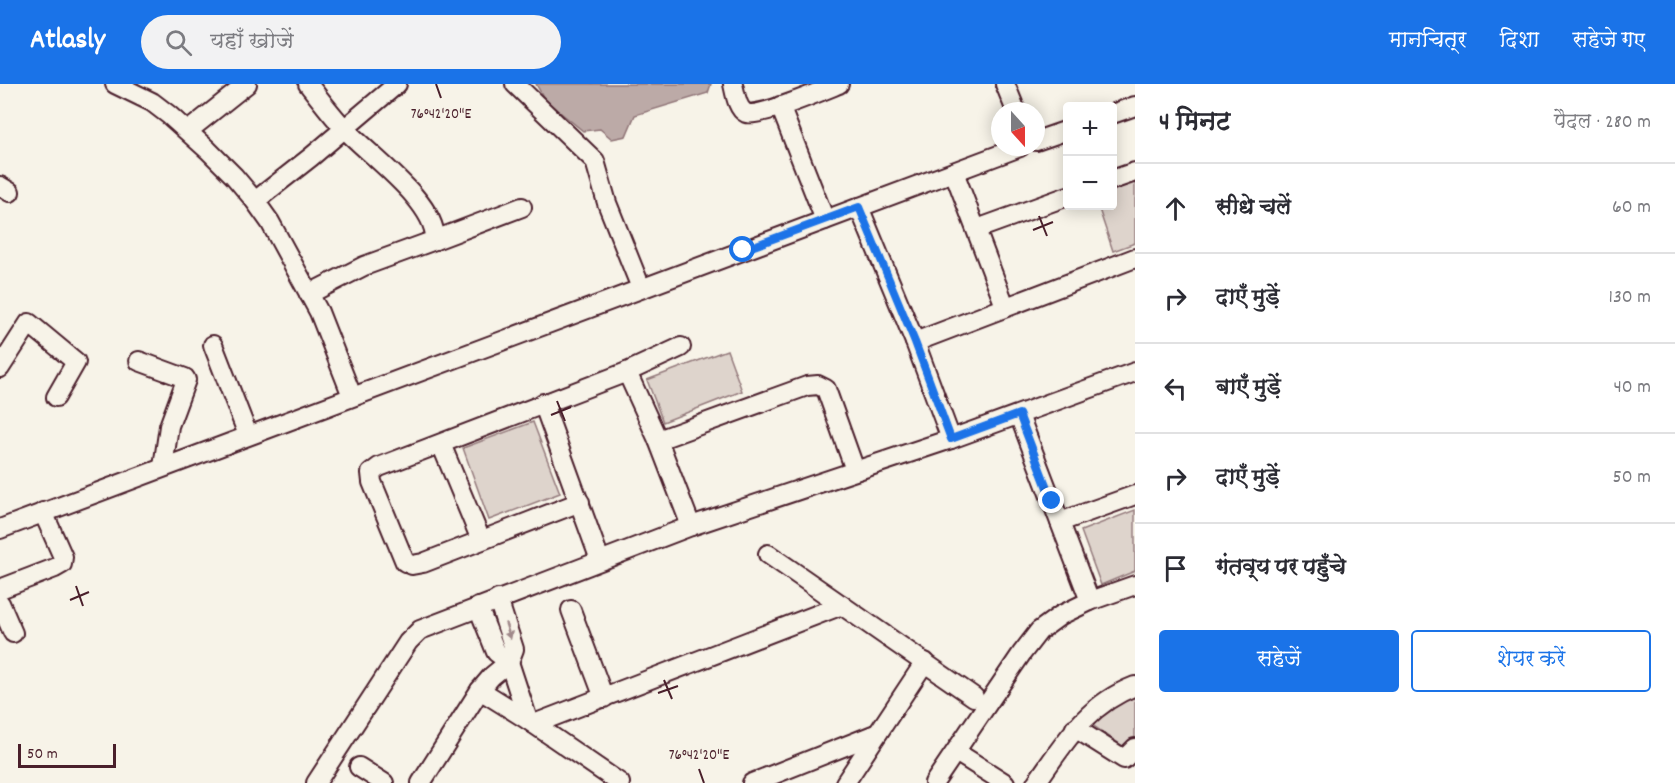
<!DOCTYPE html>
<html lang="hi">
<head>
<meta charset="utf-8">
<style>
	:root { --surface:#fff; --page:#f2f2f3; --text:#2b2b33; --muted:#7c7c81; --line:#e1e1e2; --accent:#1a73e8 }
	body { margin:0; font-family:Dekko,"Playpen Sans Deva",sans-serif; background:var(--page); color:var(--text) }
	.controls { position:absolute; right:18px; top:18px; display:grid; overflow:hidden; border-radius:6px; box-shadow:0 3px 15px #0003 }
	.controls button { width:54px; height:54px; display:grid; place-items:center; padding:0; border:0; border-bottom:2px solid var(--line); background:var(--surface); color:var(--text); font:30px sans-serif }
	.compass { position:absolute; left:991px; top:18px; width:54px; height:54px; border-radius:50%; background:var(--surface); box-shadow:0 3px 15px #0003; rotate:159deg }
	.scale { position:absolute; left:18px; bottom:15px; width:98px; box-sizing:border-box; padding-left:6px; border:3px solid #4a1f2b; border-top:0; font-size:16px; line-height:21px; white-space:nowrap; color:#4a1f2b; -webkit-text-stroke:4px #f7f3e8; paint-order:stroke }
	.stop { position:absolute; width:18px; height:18px; margin:-14px; border:4px solid #1a73e8; border-radius:50%; background:#fff }
	.stop.end { background:#1a73e8; border-color:#fff; box-shadow:0 2px 6px #0008 }
	.list { margin:0; padding:0; list-style:none }
	h2 { display:flex; justify-content:space-between; align-items:center; height:78px; margin:0; padding:0 24px; font-size:26px }
	h2 small { font-size:20px; font-weight:400; color:var(--muted) }
	.list li { display:grid; grid-template-columns:39px 1fr auto; gap:18px; align-items:center; box-sizing:border-box; height:90px; padding:0 24px; border-top:2px solid var(--line) }
	.list b { display:block; font-size:22px; white-space:nowrap }
	.list em { font-size:20px; font-style:normal; color:var(--muted) }
	.actions { display:flex; gap:12px; padding:18px 24px }
	.actions a { flex:1; padding:14px 0; border:2px solid var(--accent); border-radius:6px; text-align:center; font-size:21px; color:var(--accent) }
	.actions .main { background:var(--accent); color:#fff }
	.icon { flex:none; width:33px; height:33px; fill:none; stroke:currentColor; stroke-width:2; stroke-linecap:round; stroke-linejoin:round }
	.map { position:relative; flex:none; width:1135px; height:699px; overflow:hidden }
	header { display:flex; align-items:center; gap:36px; box-sizing:border-box; height:84px; padding:0 30px; background:var(--accent); color:#fff }
	header strong { font-size:28px }
	nav { display:flex; gap:33px; margin-inline-start:auto; font-size:21px }
	.search { width:420px; height:54px; background:var(--page); display:flex; align-items:center; gap:15px; box-sizing:border-box; padding:0 21px; border-radius:33px; color:var(--muted); font-size:22px }
	main { display:flex }
	aside { flex:1; background:var(--surface) }
	.map>svg:first-child { display:block }
	.green { fill:#ded4cc; stroke:#947a7c; stroke-width:1.5 }
	.water { fill:#bcaaa7; stroke:#8e7275; stroke-width:1.5 }
	.lines { fill:none; stroke-linecap:round; stroke-linejoin:round }
	.minor-casing { stroke:#4a1f2b; stroke-width:22 }
	.minor { stroke:#f7f3e8; stroke-width:18 }
	.oneway { fill:#a0898a }
	.route { stroke:#1a73e8; stroke-width:8 }
	.ticks { fill:none; stroke:#4a1f2b; stroke-width:2 }
	.ticks-label { font-size:15px; text-anchor:middle; fill:#4a1f2b; stroke:#f7f3e8; stroke-width:5; stroke-linejoin:round; paint-order:stroke }
</style>
</head>
<body>
<header>
<strong>Atlasly</strong>
<div class="search"><svg class="icon" aria-label="search" viewBox="0 0 24 24"><circle cx="10" cy="10" r="6"/><path d="M15 15l6 6"/></svg>यहाँ खोजें</div>
<nav><a>मानचित्र</a><a>दिशा</a><a>सहेजे गए</a></nav>
</header>
<main>
<div class="map">
<svg width="1135" height="699" viewBox="0 0 1135 699">
	<rect width="100%" height="100%" fill="#f7f3e8"/>
	<filter id="ink" filterUnits="userSpaceOnUse"><feTurbulence type="fractalNoise" baseFrequency=".0167" numOctaves="2"/><feDisplacementMap in="SourceGraphic" scale="12" xChannelSelector="R" yChannelSelector="G"/><feConvolveMatrix kernelMatrix="1 2 1 2 8 2 1 2 1" color-interpolation-filters="sRGB"/></filter>
	<g filter="url(#ink)">
		<!-- green -->
		<g class="green">
			<polygon points="1135,95 1135,159 1113,167 1098,122 1112,122 1113,103"/>
			<polygon points="727,266 742,307 663,338 647,296"/>
			<polygon points="533,338 560,409 489,436 463,364"/>
			<polygon points="1135,426 1135,487 1101,501 1081,447"/>
			<polygon points="1135,612 1135,657 1127,665 1091,640 1115,619"/>
		</g>
		<!-- water -->
		<polygon class="water" points="536,0 711,0 708,9 635,31 626,52 612,55 600,45 583,47 545,16"/>
		<g class="lines">
			<!-- minor casing -->
			<g class="minor-casing">
				<g id="minor">
					<polyline points="115,0 152,18 169,31 208,66 234,92 255,117 270,138 319,228 352,312"/>
					<path d="M308,0C319,14 331,30 343,43C367,70 437,118 435,156L364,182L309,210"/>
					<polyline points="515,0 595,77 607,119 641,204"/>
					<path d="M733,0C735,8 737,25 746,29C758,34 824,6 839,0"/>
					<polyline points="1005,0 1016,27"/>
					<polyline points="780,22 825,136"/>
					<polyline points="1112,30 1135,22"/>
					<polyline points="188,47 247,0"/>
					<polyline points="1036,57 1068,46"/>
					<polyline points="954,88 1005,222"/>
					<polyline points="1112,96 1135,88"/>
					<polyline points="0,102 10,108"/>
					<polyline points="255,117 311,73 397,0"/>
					<polyline points="859,123 915,258 951,355"/>
					<polyline points="977,145 1068,112"/>
					<polyline points="435,156 522,123"/>
					<polyline points="915,258 1135,174"/>
					<polyline points="213,261 248,351"/>
					<polyline points="139,277 185,294 186,296 169,342 163,383"/>
					<polyline points="0,284 29,239 76,278 56,313"/>
					<polyline points="627,288 681,263"/>
					<polyline points="543,319 600,476"/>
					<polyline points="658,356 807,302 818,301 826,305 855,386"/>
					<polyline points="441,360 481,456"/>
					<polyline points="580,418 423,479 412,481 405,478 372,398 371,389 379,383 627,288 658,356 691,442"/>
					<polyline points="1060,438 1135,411"/>
					<polyline points="0,445 1020,63"/>
					<polyline points="768,470 974,613"/>
					<polyline points="0,505 55,484 62,480 63,473 43,428"/>
					<polyline points="1090,517 1135,501"/>
					<polyline points="0,519 13,549"/>
					<polyline points="478,523 496,568 509,578 528,636 620,699"/>
					<polyline points="571,526 604,614"/>
					<polyline points="480,606 528,636"/>
					<polyline points="534,640 842,521"/>
					<polyline points="1075,644 1124,675 1135,664"/>
					<polyline points="956,668 1005,699"/>
					<polyline points="359,683 384,699"/>
					<polyline points="316,699 408,558 420,546 691,442 951,355 1135,288"/>
					<polyline points="421,699 480,606 492,592 509,578 514,565 498,515"/>
					<polyline points="752,699 878,649"/>
					<polyline points="845,699 925,578"/>
					<polyline points="934,699 1022,569 1039,547 1061,531 1090,517 1019,331"/>
					<path d="M1036,699C1065,658 1086,621 1135,602"/>
				</g>
			</g>
			<!-- minor -->
			<use href="#minor" class="minor"/>
		</g>
		<!-- one-way arrows -->
		<defs><path id="oneway-solid" d="M-6-.8H1V-3.2L6.5 0L1 3.2V.8H-6Z" transform="scale(1.5)"/></defs>
		<use class="oneway" href="#oneway-solid" transform="translate(508 547) rotate(72)"/>
	</g>
	<g class="lines" filter="url(#ink)">
		<!-- route -->
		<polyline class="route" points="743,166 859,123 915,258 951,355 1019,330 1052,417"/>
	</g>
	<!-- ticks -->
	<path class="ticks" d="M436,0L441,14M1039,132L1047,152M1033,146L1053,138M557,317L565,337M551,331L571,323M76,502L83,522M70,516L89,508M664,596L672,615M658,609L678,602M699,685L704,699"/>
	<g class="ticks-label">
		<text x="441" y="34">76°42'20"E</text>
		<text x="699" y="675">76°42'20"E</text>
	</g>
</svg>
<div class="controls">
<button>+</button>
<button>−</button>
</div>
<svg class="compass" viewBox="-18 -18 36 36"><path d="M0-13l5 13h-10z" fill="#e53935"/><path d="M0 13l5-13h-10z" fill="#7c7c81"/></svg>
<div class="scale">50 m</div>
<div class="stop" style="left:743px;top:166px"></div>
<div class="stop end" style="left:1052px;top:417px"></div>
</div>
<aside>
<h2>4 मिनट<small>पैदल · 280 m</small></h2>
<ul class="list">
<li><svg class="icon" aria-label="ahead" viewBox="0 0 24 24"><path d="M12 20V5M6 11l6-6 6 6"/></svg><div><b>सीधे चलें</b></div><em>60 m</em></li>
<li><svg class="icon" aria-label="right" viewBox="0 0 24 24"><path d="M7 20v-9h11M14 6l5 5-5 5"/></svg><div><b>दाएँ मुड़ें</b></div><em>130 m</em></li>
<li><svg class="icon" aria-label="left" viewBox="0 0 24 24"><path d="M17 20v-9H6M10 6l-5 5 5 5"/></svg><div><b>बाएँ मुड़ें</b></div><em>40 m</em></li>
<li><svg class="icon" aria-label="right" viewBox="0 0 24 24"><path d="M7 20v-9h11M14 6l5 5-5 5"/></svg><div><b>दाएँ मुड़ें</b></div><em>50 m</em></li>
<li><svg class="icon" aria-label="arrive" viewBox="0 0 24 24"><path d="M6 21V4h12l-3 4 3 4H6"/></svg><div><b>गंतव्य पर पहुँचे</b></div></li>
</ul>
<div class="actions"><a class="main">सहेजें</a><a>शेयर करें</a></div>
</aside>
</main>
</body>
</html>
